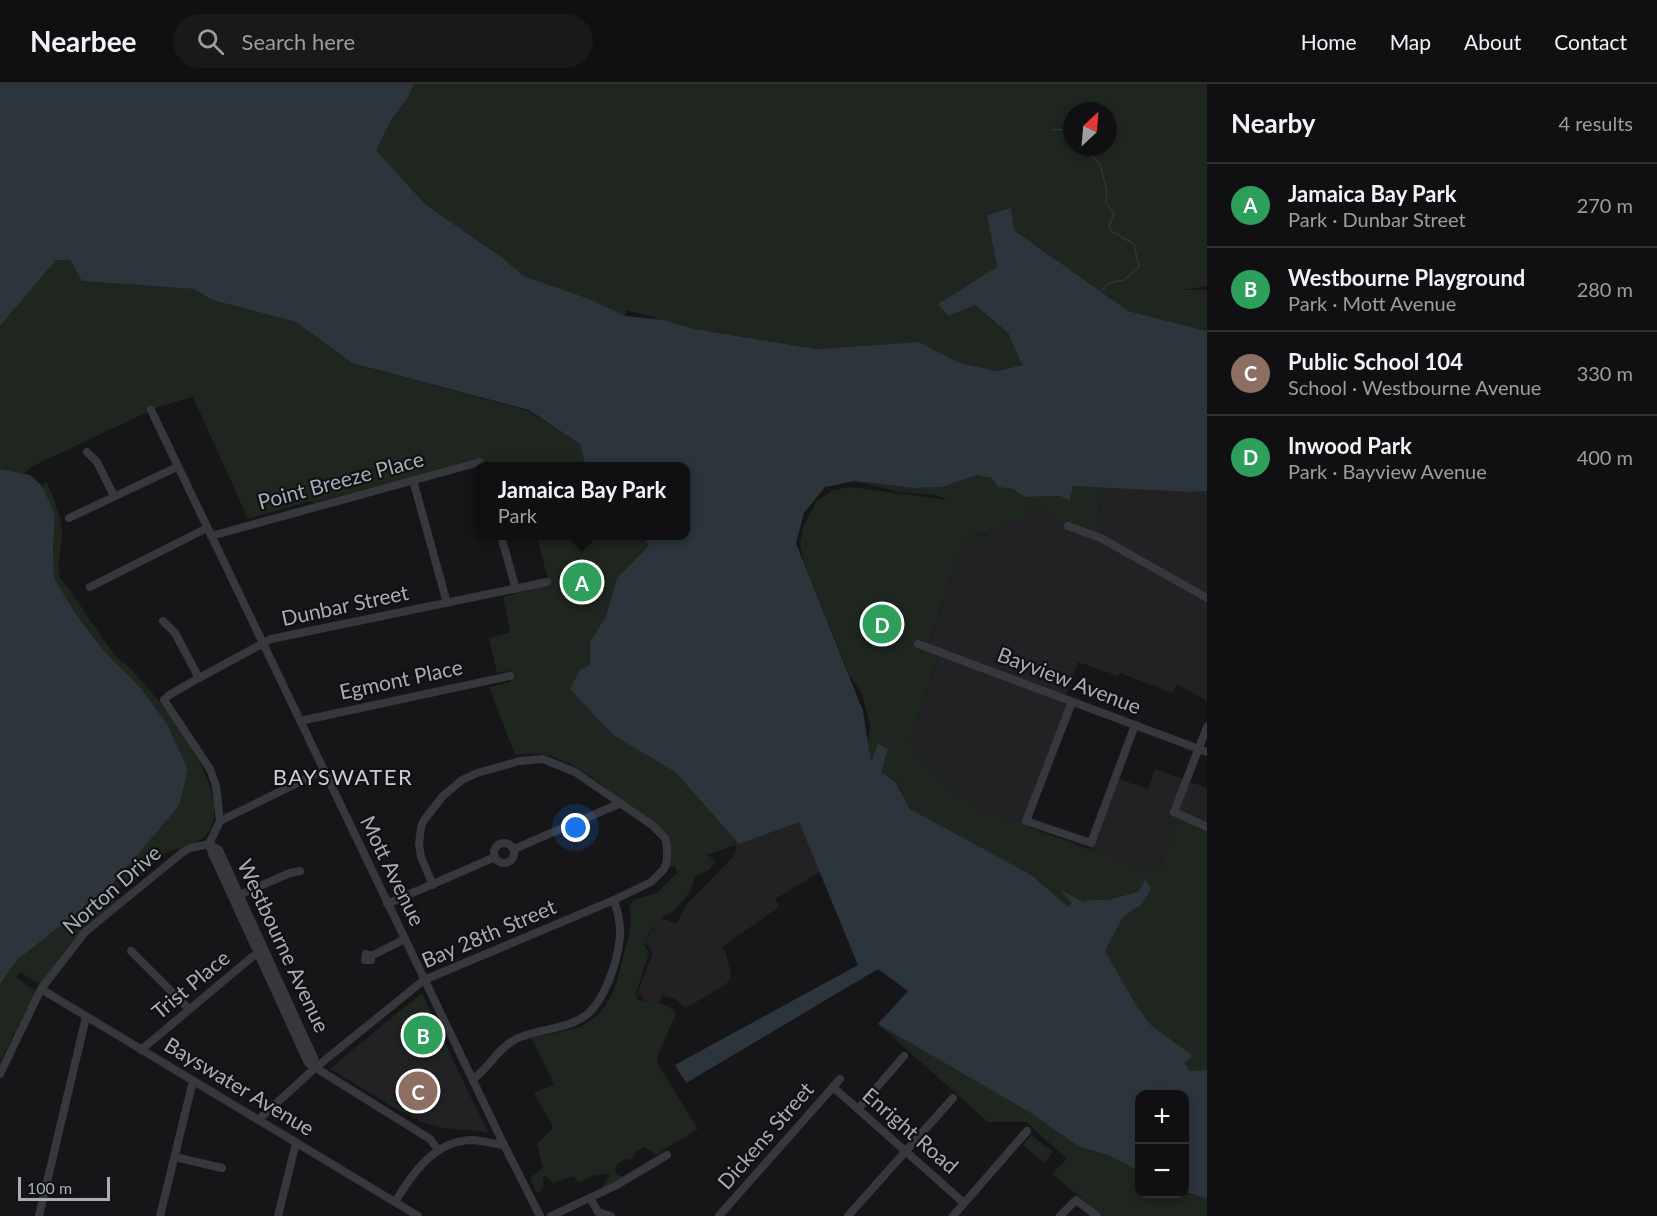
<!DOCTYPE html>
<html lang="en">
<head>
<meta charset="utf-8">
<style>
	:root { --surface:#101012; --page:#19191b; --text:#f1f3f6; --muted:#9c9d9f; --line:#303032; --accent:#f2b134 }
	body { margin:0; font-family:Lato,sans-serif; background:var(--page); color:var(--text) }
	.controls { position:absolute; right:18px; bottom:18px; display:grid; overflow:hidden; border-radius:12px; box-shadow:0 3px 9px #0003 }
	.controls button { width:54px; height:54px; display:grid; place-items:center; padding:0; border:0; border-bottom:2px solid var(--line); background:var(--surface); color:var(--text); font:30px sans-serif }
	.compass { position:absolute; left:1063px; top:18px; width:54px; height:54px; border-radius:50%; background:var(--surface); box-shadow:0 3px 9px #0003; rotate:26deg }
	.scale { position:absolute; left:18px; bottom:15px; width:92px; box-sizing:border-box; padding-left:6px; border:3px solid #a8adb8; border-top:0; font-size:16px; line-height:21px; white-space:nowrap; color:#a8adb8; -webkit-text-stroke:4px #111113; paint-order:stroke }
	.you { position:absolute; left:576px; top:744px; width:21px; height:21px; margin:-15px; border:4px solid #fff; border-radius:50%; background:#1a73e8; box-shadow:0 0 0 9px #1a73e833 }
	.badge { display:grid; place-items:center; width:39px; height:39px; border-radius:50%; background:var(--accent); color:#fff; font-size:20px; font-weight:700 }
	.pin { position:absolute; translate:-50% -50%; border:3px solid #fff; box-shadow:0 2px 6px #0006 }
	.popup { position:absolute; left:474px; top:378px; width:216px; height:78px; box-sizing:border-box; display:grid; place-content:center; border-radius:12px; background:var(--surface); filter:drop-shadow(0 2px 4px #0005); font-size:20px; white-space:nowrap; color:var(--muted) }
	.popup b { font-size:22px; color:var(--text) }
	.popup::after { content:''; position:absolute; left:50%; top:100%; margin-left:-12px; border:12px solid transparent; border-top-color:var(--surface) }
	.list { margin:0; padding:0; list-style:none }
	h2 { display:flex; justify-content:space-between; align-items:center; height:78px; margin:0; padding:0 24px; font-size:26px }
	h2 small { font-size:20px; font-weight:400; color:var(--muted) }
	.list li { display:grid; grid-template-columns:39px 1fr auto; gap:18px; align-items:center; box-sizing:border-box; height:84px; padding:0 24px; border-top:2px solid var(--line) }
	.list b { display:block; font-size:22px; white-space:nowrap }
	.list p { margin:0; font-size:20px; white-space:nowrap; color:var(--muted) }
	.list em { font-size:20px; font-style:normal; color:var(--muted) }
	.icon { flex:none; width:33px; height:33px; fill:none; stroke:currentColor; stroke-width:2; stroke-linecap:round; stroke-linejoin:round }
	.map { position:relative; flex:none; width:1207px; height:1132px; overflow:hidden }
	header { display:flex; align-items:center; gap:36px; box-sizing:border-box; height:84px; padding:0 30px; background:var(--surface); border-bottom:2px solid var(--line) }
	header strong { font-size:28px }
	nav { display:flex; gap:33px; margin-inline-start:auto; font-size:21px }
	.search { width:420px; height:54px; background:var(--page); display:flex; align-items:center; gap:15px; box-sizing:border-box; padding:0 21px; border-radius:33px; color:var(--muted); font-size:22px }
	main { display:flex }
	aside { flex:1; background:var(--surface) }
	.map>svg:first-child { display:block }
	.built { fill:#222225 }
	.green { fill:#1e261f; fill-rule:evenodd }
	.water { fill:#2c353c }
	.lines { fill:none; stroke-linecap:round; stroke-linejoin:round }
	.stream { stroke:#2c353c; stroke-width:1.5 }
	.minor { stroke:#37383d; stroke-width:8 }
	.labels { text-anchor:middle; stroke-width:4.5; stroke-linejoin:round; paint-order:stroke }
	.street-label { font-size:21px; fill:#a8adb8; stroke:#111113 }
	.neighbourhood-label { font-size:22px; letter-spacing:1.5px; fill:#c9ccd4; stroke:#111113 }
</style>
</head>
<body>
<header>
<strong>Nearbee</strong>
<div class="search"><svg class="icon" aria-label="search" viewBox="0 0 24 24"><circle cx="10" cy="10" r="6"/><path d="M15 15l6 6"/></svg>Search here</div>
<nav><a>Home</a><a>Map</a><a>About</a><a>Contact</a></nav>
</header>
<main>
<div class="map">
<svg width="1207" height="1132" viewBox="0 0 1207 1132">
	<rect width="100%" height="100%" fill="#161618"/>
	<!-- built -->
	<g class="built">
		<polygon points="1101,403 1190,408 1207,407 1207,617 1177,600 1173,609 1120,589 1118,592 1078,578 1064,615 1071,618 1024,742 976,723 954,708 920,675 914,666 911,653 940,567 928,562 964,459 968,458 974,449 978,448 986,452 997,450 1002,439 1019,438 1025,435 1030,426 1032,425 1037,425 1051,433 1062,436 1098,442"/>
		<polygon points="1155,685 1207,704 1207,747 1176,737 1158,788 1150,788 1089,766 1116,694 1148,705"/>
		<polygon points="799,737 820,788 775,815 779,823 722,863 725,867 731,889 730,895 726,900 688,923 684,923 675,915 662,912 659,920 645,917 642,911 637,911 653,868 644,858 662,834 676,840 687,820 732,774 736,766 735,761"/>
		<polygon points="391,934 432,982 449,968 488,1048 444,1044 424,1039 404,1029 330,985"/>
	</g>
	<!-- green -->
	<g class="green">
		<path d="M414,0H1207V202L1182,206H1207V247L1128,227L1014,146L1011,125L987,131L997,182L949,232L974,221L1008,249L1022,281L997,287L960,279L919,258L817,265L694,245L627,226L625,232L592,216L524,192L500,172L426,121L376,66L390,38L408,13ZM1072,27H1108V63H1072Z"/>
		<polygon points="63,175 70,176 83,197 194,205 212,216 296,238 352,279 529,327 580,360 586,382 484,382 481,374 314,419 310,417 248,435 193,313 158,323 33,382 23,390 0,385 0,242 56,176"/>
		<polygon points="977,391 992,394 998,403 1013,405 1024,413 1060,412 1071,416 1072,402 1101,403 1098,442 1100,444 1100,450 1055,435 1037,425 1030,426 1023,437 1003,439 997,450 991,453 978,448 974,449 972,457 964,459 928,561 940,566 911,653 914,666 920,675 954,708 976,723 1150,788 1159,787 1176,736 1207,747 1207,986 1189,988 1185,979 1193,972 1151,941 1136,921 1105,867 1123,833 1142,820 1150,806 1147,795 1138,808 1107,816 1091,816 1084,818 1065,808 1071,820 1069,823 1030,790 910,725 896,697 881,688 871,679 868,660 870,641 862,610 849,590 805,481 800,460 804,441 817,417 833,406 850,403 950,416 935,411 899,408 855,397 913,404 942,403"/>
		<path d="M46,397C53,412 60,429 62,446C63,462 56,477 60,493C79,518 96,546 115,571C120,577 127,580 132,586C160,617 234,703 209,747C201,761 178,762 165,770C151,779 143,797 126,799L118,793L179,722L188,685L167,640L140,603L104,567L77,532L54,494L53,463L55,430L42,402Z"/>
		<path d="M537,452H641L649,460L617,494L606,532L590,558V582L613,651L675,688L739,760L706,771L713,774L715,778L709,786L696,791L690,808L673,828L664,831L645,855V862L649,869L636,909L638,916C650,920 666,917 675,928V932L660,966L657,974L659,982L698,1045L656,1071L645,1063C638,1066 633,1068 632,1076L626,1075L617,1080L615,1086L616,1090L623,1093L612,1100L601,1104L609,1093V1090L591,1092L579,1099L574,1092L553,1099L546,1092H543L544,1102L541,1107L536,1108L530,1094L543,1084L537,1060L552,1045V1041L534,1009L554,1000L531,954C545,950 574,947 585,940C612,925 618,896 624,869C628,854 634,840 629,825L633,816L657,809L677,789L675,782L667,784L669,759C637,731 589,682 548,671C537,669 526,670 515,671L489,603L511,598L509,587L497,589L489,554L510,548L503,513L549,500Z"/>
		<polygon points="115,797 121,801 110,814 118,815 87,841 68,862 42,899 39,900 21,889 16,893 36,907 0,978 0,902 17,876"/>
		<polygon points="422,909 449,968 432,982 391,934"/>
		<polygon points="907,909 1139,1068 1140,1110 1185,1109 1207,1115 1207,1132 1103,1132 1052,1090 1067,1075 1026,1038 988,1038 878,940"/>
		<polygon points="397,1009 404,1011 409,1019 413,1021 404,1029 386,1019"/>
		<polygon points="1031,1051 1053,1068 1044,1079 1023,1061"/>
	</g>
	<!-- water -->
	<g class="water">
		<polygon points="0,0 414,0 408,13 390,38 376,66 426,121 500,172 524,192 592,216 625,232 664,236 694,245 817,265 919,258 960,279 997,287 1022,281 1008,249 975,221 949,232 938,220 997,183 987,131 1011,124 1014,146 1128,227 1207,247 1207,407 1190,408 1073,402 1070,417 1060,412 1024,413 1013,405 998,403 992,394 977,391 942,403 913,404 855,397 825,403 804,429 796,459 863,627 871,678 878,660 888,665 881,688 895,697 910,725 1030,790 1069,823 1071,819 1061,806 1084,818 1091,816 1107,816 1138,808 1146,795 1151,806 1142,820 1123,833 1105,867 1136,921 1151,941 1193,972 1185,979 1189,987 1207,986 1207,1115 1185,1108 1184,1010 1140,1010 1139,1087 1108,1071 1078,1062 1031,1029 878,940 908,907 878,885 686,999 675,981 858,881 799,738 739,760 675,688 613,651 570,605 580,586 590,581 590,558 606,532 617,494 649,461 641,452 686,452 686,382 586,382 580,360 529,326 352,279 296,238 212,216 194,205 82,197 70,176 56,176 0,242"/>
		<polygon points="0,385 30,391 42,402 55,430 53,463 54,494 77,532 104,567 140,603 167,640 188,685 179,722 115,797 108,804 17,876 0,901"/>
	</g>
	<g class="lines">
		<!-- stream -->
		<g class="stream">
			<polyline points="1053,46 1072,45"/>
			<polyline points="1081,63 1100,80 1107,107 1106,119 1114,129 1109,142 1111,147 1134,160 1139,183 1124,196 1109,199 1101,207"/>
		</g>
		<!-- minor -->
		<g class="minor">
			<polyline points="151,326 504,1061 540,1132"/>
			<polyline points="87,368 97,378 114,412"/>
			<polyline points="413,396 447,519"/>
			<polyline points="69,434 177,383"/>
			<polyline points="1068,442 1101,454 1207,514"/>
			<polyline points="211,452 480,378 481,382"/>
			<polyline points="501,452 516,505"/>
			<polyline points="90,503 207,444"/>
			<polyline points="163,537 175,549 199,594"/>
			<polyline points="918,560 1207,668"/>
			<polyline points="1072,618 1026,737 1091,759 1135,641"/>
			<polyline points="300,637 510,592"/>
			<polyline points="1207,643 1174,728 1207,743"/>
			<polyline points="220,737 324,686"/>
			<circle cx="504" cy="769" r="10"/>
			<polyline points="209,760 219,766 314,974 315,984"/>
			<polyline points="514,765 621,719"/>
			<polyline points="237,812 290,789 300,787"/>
			<polyline points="387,820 495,773"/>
			<polyline points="131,867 189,925"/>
			<polyline points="371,872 371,876 365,876 366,870 371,872 405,855"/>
			<polyline points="41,905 418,1132"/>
			<polyline points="141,966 252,873 264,866"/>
			<polyline points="0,990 41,905 85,848 183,768 190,764 209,760"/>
			<path d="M473,995C489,984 498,964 516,955C537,945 562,946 582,934C604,921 618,877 620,852C621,839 618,828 614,816"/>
			<polyline points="833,1003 964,1119"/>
			<polyline points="858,1025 904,972"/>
			<polyline points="258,1036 315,984 424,896 614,816 651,798 664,785 667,776 667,762 665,754 652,741 575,688 543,675 520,677 477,689 462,696 443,712 424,736 421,743 419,760 421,773 433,801"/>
			<polyline points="438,1066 430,1055 308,979 212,769 209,760 220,737 216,702 210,685 164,616 169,611 199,594 271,555 547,498"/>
			<polyline points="175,1073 222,1084"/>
			<polyline points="590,1114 598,1128 611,1132"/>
			<path d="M395,1118C412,1090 434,1057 471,1056C482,1056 493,1060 504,1061"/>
			<polyline points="39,1132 86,933"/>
			<polyline points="160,1132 193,997"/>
			<polyline points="278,1132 296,1059"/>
			<polyline points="551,1132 615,1102 667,1071"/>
			<polyline points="719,1132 840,995"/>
			<polyline points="848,1132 953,1014"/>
			<polyline points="953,1132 1027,1047"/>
			<polyline points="1060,1132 1076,1116 1097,1132"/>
		</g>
	</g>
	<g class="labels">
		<!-- street labels -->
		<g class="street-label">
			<text transform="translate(341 397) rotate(-15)" y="7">Point Breeze Place</text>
			<text transform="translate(345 522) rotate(-12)" y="7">Dunbar Street</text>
			<text transform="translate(401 596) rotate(-12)" y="7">Egmont Place</text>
			<text transform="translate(1069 597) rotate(21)" y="7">Bayview Avenue</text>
			<text transform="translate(392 787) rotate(64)" y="7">Mott Avenue</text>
			<text transform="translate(112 806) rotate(-41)" y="7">Norton Drive</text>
			<text transform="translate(489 850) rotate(-23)" y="7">Bay 28th Street</text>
			<text transform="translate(283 862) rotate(65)" y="7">Westbourne Avenue</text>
			<text transform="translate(191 901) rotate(-40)" y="7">Trist Place</text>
			<text transform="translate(239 1003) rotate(31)" y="7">Bayswater Avenue</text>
			<text transform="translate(910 1047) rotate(41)" y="7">Enright Road</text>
			<text transform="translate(766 1052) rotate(-49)" y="7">Dickens Street</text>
		</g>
		<!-- neighbourhood labels -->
		<g class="neighbourhood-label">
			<text x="343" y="701">BAYSWATER</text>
		</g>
	</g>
</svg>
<div class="controls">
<button>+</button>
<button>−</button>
</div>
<svg class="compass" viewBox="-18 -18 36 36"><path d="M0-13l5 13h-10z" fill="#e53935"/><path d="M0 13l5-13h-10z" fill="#9c9d9f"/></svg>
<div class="scale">100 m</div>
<div class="you"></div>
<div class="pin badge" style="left:582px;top:498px;background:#2e9e5b">A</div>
<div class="popup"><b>Jamaica Bay Park</b>Park</div>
<div class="pin badge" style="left:423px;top:951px;background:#2e9e5b">B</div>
<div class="pin badge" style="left:418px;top:1007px;background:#8d6e63">C</div>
<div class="pin badge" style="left:882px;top:540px;background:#2e9e5b">D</div>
</div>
<aside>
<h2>Nearby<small>4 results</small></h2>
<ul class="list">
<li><span class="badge" style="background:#2e9e5b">A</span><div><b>Jamaica Bay Park</b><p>Park · Dunbar Street</p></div><em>270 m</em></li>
<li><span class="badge" style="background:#2e9e5b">B</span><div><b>Westbourne Playground</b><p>Park · Mott Avenue</p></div><em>280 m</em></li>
<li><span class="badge" style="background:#8d6e63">C</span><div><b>Public School 104</b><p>School · Westbourne Avenue</p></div><em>330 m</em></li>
<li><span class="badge" style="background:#2e9e5b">D</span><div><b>Inwood Park</b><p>Park · Bayview Avenue</p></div><em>400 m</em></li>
</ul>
</aside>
</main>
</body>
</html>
